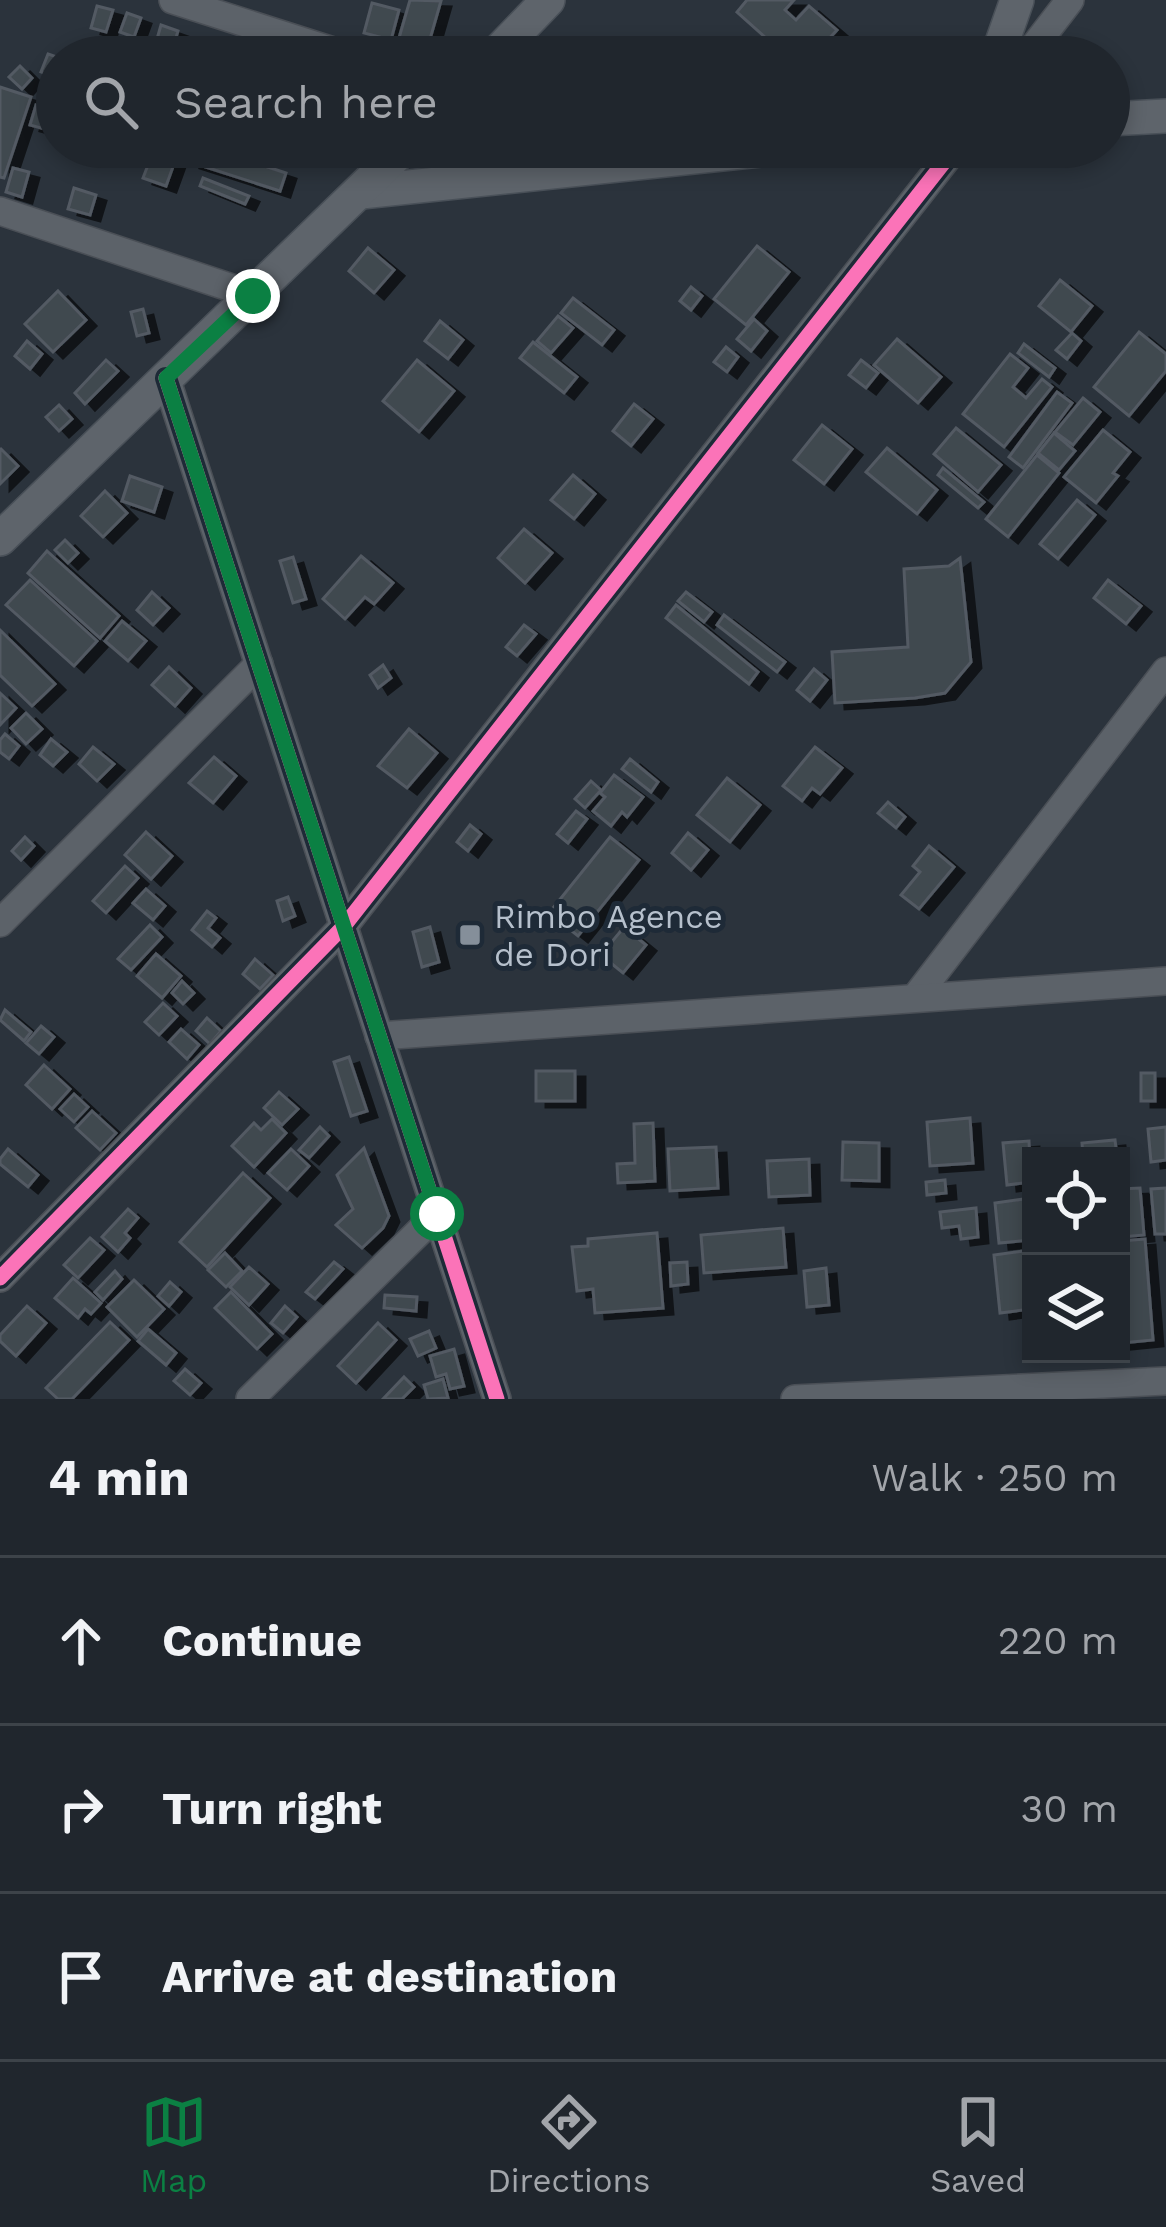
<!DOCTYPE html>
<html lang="en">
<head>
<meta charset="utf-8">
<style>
	:root { --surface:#20262d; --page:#282e35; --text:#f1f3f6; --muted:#a2a5aa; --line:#3d4349; --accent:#0b8043 }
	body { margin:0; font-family:"Work Sans",sans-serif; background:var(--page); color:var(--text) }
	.controls { position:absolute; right:36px; bottom:36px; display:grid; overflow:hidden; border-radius:0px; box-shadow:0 6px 18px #0003 }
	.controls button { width:108px; height:108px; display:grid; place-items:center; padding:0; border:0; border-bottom:3px solid var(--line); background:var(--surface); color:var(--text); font:60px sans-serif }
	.stop { position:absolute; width:36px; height:36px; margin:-27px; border:9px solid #0b8043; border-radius:50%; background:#fff }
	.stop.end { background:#0b8043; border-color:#fff; box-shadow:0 3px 12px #0008 }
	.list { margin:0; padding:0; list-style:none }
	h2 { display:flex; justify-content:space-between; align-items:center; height:156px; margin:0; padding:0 48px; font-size:51px }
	h2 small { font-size:39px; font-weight:400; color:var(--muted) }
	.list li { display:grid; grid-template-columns:78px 1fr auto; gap:36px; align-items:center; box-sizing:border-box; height:168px; padding:0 48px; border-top:3px solid var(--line) }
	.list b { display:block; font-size:45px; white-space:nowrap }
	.list em { font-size:39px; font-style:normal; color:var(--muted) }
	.icon { flex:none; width:66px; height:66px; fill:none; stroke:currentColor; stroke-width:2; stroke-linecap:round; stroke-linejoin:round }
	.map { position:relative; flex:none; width:1166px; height:1399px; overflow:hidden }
	.search { position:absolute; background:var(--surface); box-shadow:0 6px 18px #0003; left:36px; right:36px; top:36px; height:132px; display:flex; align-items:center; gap:30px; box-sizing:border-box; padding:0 42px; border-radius:66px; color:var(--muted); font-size:45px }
	.sheet { height:660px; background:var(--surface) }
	nav { display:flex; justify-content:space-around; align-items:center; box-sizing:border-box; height:168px; border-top:3px solid var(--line); background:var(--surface); font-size:33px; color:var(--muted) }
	nav a { display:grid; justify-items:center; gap:6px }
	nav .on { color:var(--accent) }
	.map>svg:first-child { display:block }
	.building { fill:#41484f; stroke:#535a63; stroke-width:3; filter:url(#shadow) }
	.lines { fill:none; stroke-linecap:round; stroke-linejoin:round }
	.minor-casing { stroke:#4a4f56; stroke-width:30 }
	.major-casing { stroke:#495058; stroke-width:36 }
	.minor { stroke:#5c6269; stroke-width:27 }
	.major { stroke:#5e646b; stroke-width:33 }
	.cycleway-casing { stroke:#1e2a37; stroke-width:22 }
	.cycleway { stroke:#fb73b8; stroke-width:15 }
	.route { stroke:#0b8043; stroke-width:15 }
	.poi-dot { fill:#858f9a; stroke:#1e2a37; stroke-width:4.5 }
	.labels { text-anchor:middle; stroke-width:10; stroke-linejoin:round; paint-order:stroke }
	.poi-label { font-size:33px; fill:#b6c0cc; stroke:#1e2a37; text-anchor:start }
</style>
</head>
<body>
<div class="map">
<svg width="1166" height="1399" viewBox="0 0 1166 1399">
	<defs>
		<filter id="shadow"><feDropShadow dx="10" dy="6" stdDeviation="0" flood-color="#0009"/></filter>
	</defs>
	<rect width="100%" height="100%" fill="#2b333c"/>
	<!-- building -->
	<g class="building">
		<polygon points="410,0 441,1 428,46 399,38"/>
		<polygon points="747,0 794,0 785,10 796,20 809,6 837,30 822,46 817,42 803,57 787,57 737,12"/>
		<polygon points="372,3 399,10 391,40 364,33"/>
		<polygon points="97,6 113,10 106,32 91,28"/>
		<polygon points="127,13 141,18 134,37 120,32"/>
		<polygon points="161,25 178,31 172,51 155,46"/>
		<polygon points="927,38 929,57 884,57 883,42"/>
		<polygon points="48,54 57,57 57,78 41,72"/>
		<polygon points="20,66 32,78 22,89 9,77"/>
		<polygon points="0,87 31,97 4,178 0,177"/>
		<polygon points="36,105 54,110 48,130 30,125"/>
		<polygon points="155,147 179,150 166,186 143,178"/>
		<polygon points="195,147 207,147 286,173 280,191 190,162"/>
		<polygon points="13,168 29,172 22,197 6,192"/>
		<polygon points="203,178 249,196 245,204 200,186"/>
		<polygon points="74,188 96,195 90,215 68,209"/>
		<polygon points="757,246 789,272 746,325 714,299"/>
		<polygon points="368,248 394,270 374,293 349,271"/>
		<polygon points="1060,280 1092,306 1071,332 1039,306"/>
		<polygon points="691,287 702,296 691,310 680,301"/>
		<polygon points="58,291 86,320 53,352 25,324"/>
		<polygon points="573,298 614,330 602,345 561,313"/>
		<polygon points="143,309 149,333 137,336 131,312"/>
		<polygon points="558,316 573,328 551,353 537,341"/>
		<polygon points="754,319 767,331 751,351 737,339"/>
		<polygon points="440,321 463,340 448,359 425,341"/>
		<polygon points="1139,332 1166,354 1166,371 1129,416 1094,387"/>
		<polygon points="1072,333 1081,341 1067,359 1056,350"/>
		<polygon points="897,339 941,377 918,403 874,365"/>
		<polygon points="27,341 42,354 30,369 15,356"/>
		<polygon points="533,342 577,377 564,393 520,358"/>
		<polygon points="1024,344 1055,368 1049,377 1018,353"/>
		<polygon points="726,347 738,357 727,372 714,362"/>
		<polygon points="1010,354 1028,368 1013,387 1026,398 1042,379 1052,387 1004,447 963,414"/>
		<polygon points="106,360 118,371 85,404 75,393"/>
		<polygon points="417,360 454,391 419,432 383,401"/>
		<polygon points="861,360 878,373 866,388 849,375"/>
		<polygon points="1057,392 1072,403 1023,468 1009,457"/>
		<polygon points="1083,398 1100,412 1073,445 1055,432"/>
		<polygon points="634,404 653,419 631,446 613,431"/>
		<polygon points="59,405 72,419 59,431 46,417"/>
		<polygon points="822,425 852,449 824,484 794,460"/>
		<polygon points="956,428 1001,465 978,492 934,454"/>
		<polygon points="1103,430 1130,452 1113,473 1118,476 1096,503 1064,477"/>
		<polygon points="1054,433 1075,451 1059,470 1038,453"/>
		<polygon points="887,448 937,490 917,514 866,472"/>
		<polygon points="1,449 18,466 0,484 0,450"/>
		<polygon points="1037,455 1059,473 1008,537 986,519"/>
		<polygon points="943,468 984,502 978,508 938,475"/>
		<polygon points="573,475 595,494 574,519 551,500"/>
		<polygon points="130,476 162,487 154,512 122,501"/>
		<polygon points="105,491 127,513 103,537 81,516"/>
		<polygon points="1077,500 1095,515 1058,559 1040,544"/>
		<polygon points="524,529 552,553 525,583 498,558"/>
		<polygon points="65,540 78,553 68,563 55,550"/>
		<polygon points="47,551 119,616 100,638 28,573"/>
		<polygon points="361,556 393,583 374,604 365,597 345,619 323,599"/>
		<polygon points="293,557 306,599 293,603 280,561"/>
		<polygon points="960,558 971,662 945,693 915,698 835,703 832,652 908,647 904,569 949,566"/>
		<polygon points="30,580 97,641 74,666 6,605"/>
		<polygon points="1108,580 1141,606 1126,624 1094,598"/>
		<polygon points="152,592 169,608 153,625 137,610"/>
		<polygon points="686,592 712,612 704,622 678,601"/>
		<polygon points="676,605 758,672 749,684 666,618"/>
		<polygon points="724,615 785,662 777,672 717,625"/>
		<polygon points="122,621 146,641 128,661 105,641"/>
		<polygon points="524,625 536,634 517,656 506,647"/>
		<polygon points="0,630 55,684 32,706 0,675"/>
		<polygon points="383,665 391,678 378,688 370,675"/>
		<polygon points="169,667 191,688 175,706 152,685"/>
		<polygon points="814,669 827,680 810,701 797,690"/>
		<polygon points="0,693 16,708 0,725"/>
		<polygon points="26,713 42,729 26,744 11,728"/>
		<polygon points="409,729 437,753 407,788 378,766"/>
		<polygon points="5,734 19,746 9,759 0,752 0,740"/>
		<polygon points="51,739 67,752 53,766 40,755"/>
		<polygon points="93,747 114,764 97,781 79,764"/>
		<polygon points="815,747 842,768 820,794 812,788 802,801 783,786"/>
		<polygon points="214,757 236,776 213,803 189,783"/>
		<polygon points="630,759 658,782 651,792 622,769"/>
		<polygon points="614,775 643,797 627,817 622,812 611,826 593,811 605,797 600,793"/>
		<polygon points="727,778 760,805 730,842 697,815"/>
		<polygon points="591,781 601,790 585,808 575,799"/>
		<polygon points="888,802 905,817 896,828 878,813"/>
		<polygon points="576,811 587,819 568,843 557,834"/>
		<polygon points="470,825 481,834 468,851 457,842"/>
		<polygon points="146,832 172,856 151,879 125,855"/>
		<polygon points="688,833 708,850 691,870 672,853"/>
		<polygon points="25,837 34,846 21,860 12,851"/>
		<polygon points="610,837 639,860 578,936 549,913"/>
		<polygon points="929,846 954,867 919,909 901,895 920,872 913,866"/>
		<polygon points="125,866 138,878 106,913 93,901"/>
		<polygon points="146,889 165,906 153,920 133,903"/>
		<polygon points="288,897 295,916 283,921 277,901"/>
		<polygon points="207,911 216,918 208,928 220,938 212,947 192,930"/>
		<polygon points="150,925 162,937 131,970 118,959"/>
		<polygon points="430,927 439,962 422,967 413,932"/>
		<polygon points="624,927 646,945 623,973 601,955"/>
		<polygon points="156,954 181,976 162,998 137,976"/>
		<polygon points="255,959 273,975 260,989 243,974"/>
		<polygon points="182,981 194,993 183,1004 172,993"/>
		<polygon points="163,1003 177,1016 159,1035 145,1022"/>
		<polygon points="5,1010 31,1032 24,1041 0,1020"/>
		<polygon points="207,1018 221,1031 210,1044 196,1031"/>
		<polygon points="41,1026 54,1037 39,1054 26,1043"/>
		<polygon points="181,1029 199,1045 187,1059 169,1042"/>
		<polygon points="349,1057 367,1111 351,1116 334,1062"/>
		<polygon points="44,1065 70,1089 52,1109 26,1085"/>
		<rect x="536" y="1071" width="39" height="30"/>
		<rect x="1141" y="1073" width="14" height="28"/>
		<polygon points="279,1092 298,1109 282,1125 264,1108"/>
		<polygon points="74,1094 88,1107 74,1122 60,1109"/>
		<polygon points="92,1111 116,1133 100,1150 76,1128"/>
		<polygon points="970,1118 973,1163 930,1166 927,1122"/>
		<polygon points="272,1119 286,1133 254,1167 232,1146 254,1123 261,1130"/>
		<polygon points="653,1123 655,1181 618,1183 617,1164 635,1163 634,1124"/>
		<polygon points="320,1127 329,1136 309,1158 299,1150"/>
		<polygon points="1166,1127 1166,1160 1151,1162 1148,1129"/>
		<polygon points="1115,1140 1117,1156 1083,1156 1082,1143"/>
		<polygon points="1029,1141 1031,1182 1007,1185 1003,1143"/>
		<polygon points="843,1142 879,1143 879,1181 842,1180"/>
		<polygon points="716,1147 718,1188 670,1191 668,1149"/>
		<polygon points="364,1148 389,1216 383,1228 362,1248 336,1225 353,1209 337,1175"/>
		<polygon points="8,1149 38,1175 28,1187 0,1164 0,1159"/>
		<polygon points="291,1149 309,1166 287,1190 268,1173"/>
		<polygon points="809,1159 810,1195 769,1197 767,1161"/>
		<polygon points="243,1173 270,1198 207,1267 180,1242"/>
		<polygon points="945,1180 946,1193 927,1195 926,1182"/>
		<polygon points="1140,1188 1144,1235 1121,1237 1121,1189"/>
		<polygon points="1166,1188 1166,1234 1155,1234 1151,1189"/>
		<polygon points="1031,1198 1031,1240 999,1243 995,1203"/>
		<polygon points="976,1208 978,1237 961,1239 959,1226 942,1228 940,1212"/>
		<polygon points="128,1209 138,1218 125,1233 130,1238 118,1252 102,1237"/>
		<polygon points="783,1228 786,1267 704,1273 701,1235"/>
		<polygon points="657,1233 663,1308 595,1313 593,1289 577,1291 572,1247 588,1246 588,1239"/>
		<polygon points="90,1238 104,1250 78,1278 64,1265"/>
		<polygon points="1145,1239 1153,1340 1121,1343 1121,1241"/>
		<polygon points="1024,1251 1031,1309 1000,1313 994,1255"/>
		<polygon points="225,1253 242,1271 226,1287 208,1270"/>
		<polygon points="334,1262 343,1269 315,1299 306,1292"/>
		<polygon points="687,1262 688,1284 671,1286 670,1263"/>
		<polygon points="249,1267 268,1284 249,1305 230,1287"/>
		<polygon points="826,1268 829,1305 807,1307 804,1271"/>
		<polygon points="115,1271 122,1279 103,1300 95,1292"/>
		<polygon points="73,1278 101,1303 91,1314 85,1309 78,1318 55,1298"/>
		<polygon points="134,1280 164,1309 137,1337 107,1307"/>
		<polygon points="170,1282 181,1292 169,1306 158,1296"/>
		<polygon points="231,1292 272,1334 257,1349 215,1308"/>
		<polygon points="385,1295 417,1297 416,1311 384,1308"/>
		<polygon points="27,1306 46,1323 16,1356 0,1341 0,1335"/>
		<polygon points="285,1306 297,1317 283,1333 271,1323"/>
		<polygon points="110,1322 129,1340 72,1399 58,1399 46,1388"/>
		<polygon points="378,1323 396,1340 356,1383 338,1366"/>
		<polygon points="148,1329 176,1353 166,1365 138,1341"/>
		<polygon points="429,1331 436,1348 418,1356 410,1339"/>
		<polygon points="454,1349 464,1386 450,1389 446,1374 436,1377 430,1356"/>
		<polygon points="185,1369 201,1383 190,1395 174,1381"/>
		<polygon points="404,1377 414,1387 402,1399 383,1399"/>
		<polygon points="443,1379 448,1398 428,1399 424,1385"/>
	</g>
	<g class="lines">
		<!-- minor casing -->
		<g class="minor-casing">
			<g id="minor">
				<polyline points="173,0 352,57"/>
				<polyline points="1026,57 1070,0"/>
				<polyline points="0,211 253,295"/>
				<polyline points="166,378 497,1399"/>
				<polyline points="0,923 259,664"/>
				<polyline points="915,998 1166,671"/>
				<polyline points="379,1036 1166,981"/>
				<polyline points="0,1278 344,926 956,147"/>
				<polyline points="250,1399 437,1214"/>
				<polyline points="795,1399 1166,1381"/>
			</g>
		</g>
		<!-- major casing -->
		<g class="major-casing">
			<g id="major">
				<polyline points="493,57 548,0"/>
				<polyline points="997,57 1017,0"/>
				<polyline points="1109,119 1166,116"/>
				<polyline points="361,192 789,147"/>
				<polyline points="0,539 405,147"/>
			</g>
		</g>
		<!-- minor -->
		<use href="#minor" class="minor"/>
		<!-- major -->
		<use href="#major" class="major"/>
		<!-- cycleway casing -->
		<g class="cycleway-casing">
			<g id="cycleway">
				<polyline points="166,378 497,1399"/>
				<polyline points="0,1278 344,926 956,147"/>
			</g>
		</g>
		<!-- cycleway -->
		<use href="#cycleway" class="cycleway"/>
	</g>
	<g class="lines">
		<!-- route -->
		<polyline class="route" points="253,296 166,378 437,1214"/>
	</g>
	<!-- markers -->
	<rect class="poi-dot" x="458" y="923" width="24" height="24" rx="6"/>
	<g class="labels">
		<!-- poi labels -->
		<g class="poi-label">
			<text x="494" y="928">Rimbo Agence<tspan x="494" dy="38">de Dori</tspan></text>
		</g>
	</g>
</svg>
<div class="controls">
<button><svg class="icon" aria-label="locate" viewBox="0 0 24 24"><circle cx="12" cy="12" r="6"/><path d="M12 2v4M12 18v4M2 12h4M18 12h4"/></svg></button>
<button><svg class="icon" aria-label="layers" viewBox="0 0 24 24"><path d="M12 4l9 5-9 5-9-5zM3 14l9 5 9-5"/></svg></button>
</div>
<div class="stop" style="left:437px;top:1214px"></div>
<div class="stop end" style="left:253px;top:296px"></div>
<div class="search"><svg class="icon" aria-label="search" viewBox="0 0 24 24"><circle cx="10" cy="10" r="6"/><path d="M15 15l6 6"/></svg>Search here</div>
</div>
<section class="sheet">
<h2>4 min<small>Walk · 250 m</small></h2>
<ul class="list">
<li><svg class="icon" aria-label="ahead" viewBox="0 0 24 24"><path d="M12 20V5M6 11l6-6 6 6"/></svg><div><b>Continue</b></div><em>220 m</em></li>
<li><svg class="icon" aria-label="right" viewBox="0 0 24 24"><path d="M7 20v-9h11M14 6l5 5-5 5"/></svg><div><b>Turn right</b></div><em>30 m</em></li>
<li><svg class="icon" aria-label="arrive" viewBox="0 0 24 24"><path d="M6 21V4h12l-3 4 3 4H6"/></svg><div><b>Arrive at destination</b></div></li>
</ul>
</section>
<nav>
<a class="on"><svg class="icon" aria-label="map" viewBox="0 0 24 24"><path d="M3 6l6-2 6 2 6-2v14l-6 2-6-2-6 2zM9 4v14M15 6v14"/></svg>Map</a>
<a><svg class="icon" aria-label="directions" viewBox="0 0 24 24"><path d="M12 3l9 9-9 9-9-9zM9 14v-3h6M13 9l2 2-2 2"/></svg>Directions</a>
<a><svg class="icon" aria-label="saved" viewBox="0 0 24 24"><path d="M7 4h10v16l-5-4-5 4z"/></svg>Saved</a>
</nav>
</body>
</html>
